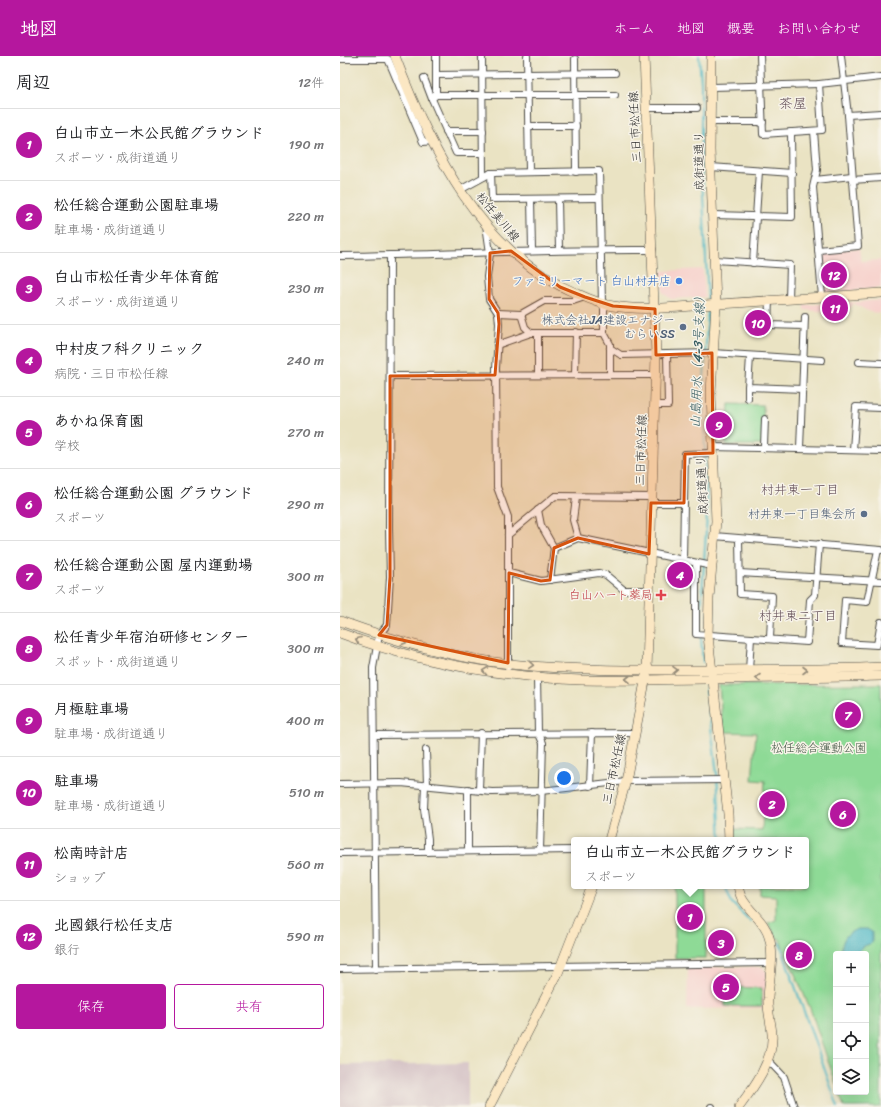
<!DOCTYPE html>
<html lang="ja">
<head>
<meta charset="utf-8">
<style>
	:root { --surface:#fff; --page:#f2f2f2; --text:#202124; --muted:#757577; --line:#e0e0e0; --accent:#b5179e }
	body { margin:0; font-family:Sriracha,"Klee One",sans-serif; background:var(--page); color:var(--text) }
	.controls { position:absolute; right:12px; bottom:12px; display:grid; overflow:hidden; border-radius:4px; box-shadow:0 4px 16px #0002 }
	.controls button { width:36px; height:36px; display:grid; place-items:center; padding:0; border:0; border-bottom:1px solid var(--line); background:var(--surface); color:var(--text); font:20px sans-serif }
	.you { position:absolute; left:224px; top:722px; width:14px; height:14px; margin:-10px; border:3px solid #fff; border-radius:50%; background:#1a73e8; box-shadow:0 0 0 6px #1a73e833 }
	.badge { display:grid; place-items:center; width:26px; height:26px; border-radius:50%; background:var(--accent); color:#fff; font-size:13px; font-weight:700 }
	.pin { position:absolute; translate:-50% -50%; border:2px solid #fff; box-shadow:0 1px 4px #0006 }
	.popup { position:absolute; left:231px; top:781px; width:238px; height:52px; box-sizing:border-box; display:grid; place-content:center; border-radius:4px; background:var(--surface); filter:drop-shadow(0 1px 3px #0005); font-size:13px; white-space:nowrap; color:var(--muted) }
	.popup b { font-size:15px; color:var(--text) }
	.popup::after { content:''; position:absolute; left:50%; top:100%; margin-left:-8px; border:8px solid transparent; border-top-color:var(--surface) }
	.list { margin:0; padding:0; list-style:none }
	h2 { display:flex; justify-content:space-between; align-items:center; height:52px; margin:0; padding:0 16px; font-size:17px }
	h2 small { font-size:13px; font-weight:400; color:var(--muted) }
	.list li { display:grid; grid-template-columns:26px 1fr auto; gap:12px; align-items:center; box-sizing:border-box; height:72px; padding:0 16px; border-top:1px solid var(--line) }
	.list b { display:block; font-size:15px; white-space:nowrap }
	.list p { margin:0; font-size:13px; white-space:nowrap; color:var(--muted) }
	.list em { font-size:13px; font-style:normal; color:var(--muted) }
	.actions { display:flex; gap:8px; padding:12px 16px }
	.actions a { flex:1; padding:9px 0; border:1px solid var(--accent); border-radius:4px; text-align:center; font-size:14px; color:var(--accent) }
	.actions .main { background:var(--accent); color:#fff }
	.icon { flex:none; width:22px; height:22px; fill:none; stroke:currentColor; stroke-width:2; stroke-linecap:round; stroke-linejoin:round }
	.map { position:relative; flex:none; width:541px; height:1051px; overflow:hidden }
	header { display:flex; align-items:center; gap:24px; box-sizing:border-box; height:56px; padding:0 20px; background:var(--accent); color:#fff }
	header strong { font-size:19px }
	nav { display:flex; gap:22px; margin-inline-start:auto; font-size:14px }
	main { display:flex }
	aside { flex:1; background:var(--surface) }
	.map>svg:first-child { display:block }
	.built { fill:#f7d0cb }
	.industrial { fill:#d2bec2 }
	.green { fill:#8eda96; stroke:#5c8260 }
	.water { fill:#4bb8c6; stroke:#3b7278 }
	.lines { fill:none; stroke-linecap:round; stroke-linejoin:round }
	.stream { stroke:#4bb8c6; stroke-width:2 }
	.street-casing { stroke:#484742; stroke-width:8 }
	.secondary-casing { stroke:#484742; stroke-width:10 }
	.street { stroke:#fff; stroke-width:6 }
	.secondary { stroke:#fbe7c3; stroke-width:9 }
	.oneway { stroke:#938977 }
	.marked { fill:#d5540f; fill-opacity:0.2; stroke:#d5540f; stroke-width:3; stroke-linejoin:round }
	.shop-dot { fill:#3f7fe0; stroke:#f7f3e8; stroke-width:1.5 }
	.service-dot { fill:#5c6f8a; stroke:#f7f3e8; stroke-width:1.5 }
	.health-dot { fill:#e0444e; stroke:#f7f3e8; stroke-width:1.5 }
	.labels { text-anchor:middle; stroke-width:3; stroke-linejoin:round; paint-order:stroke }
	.street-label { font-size:12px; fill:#2b2b2b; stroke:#f7f3e8 }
	.shop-label { font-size:12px; fill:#366cbe; stroke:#f7f3e8; text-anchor:end }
	.service-label { font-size:12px; fill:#4e5e75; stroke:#f7f3e8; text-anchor:end }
	.health-label { font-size:12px; fill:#be3a42; stroke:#f7f3e8; text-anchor:end }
	.park-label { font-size:12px; fill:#445746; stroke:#f7f3e8 }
	.water-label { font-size:13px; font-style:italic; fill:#365c61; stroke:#f7f3e8 }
	.neighbourhood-label { font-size:13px; fill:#644f59; stroke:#f7f3e8 }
	.quarter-label { font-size:14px; fill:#644f59; stroke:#f7f3e8 }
</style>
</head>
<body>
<header>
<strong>地図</strong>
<nav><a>ホーム</a><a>地図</a><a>概要</a><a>お問い合わせ</a></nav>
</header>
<main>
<aside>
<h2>周辺<small>12件</small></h2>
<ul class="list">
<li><span class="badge">1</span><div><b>白山市立一木公民館グラウンド</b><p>スポーツ · 成街道通り</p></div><em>190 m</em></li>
<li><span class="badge">2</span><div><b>松任総合運動公園駐車場</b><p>駐車場 · 成街道通り</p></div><em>220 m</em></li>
<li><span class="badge">3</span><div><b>白山市松任青少年体育館</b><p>スポーツ · 成街道通り</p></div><em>230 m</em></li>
<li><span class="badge">4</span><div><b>中村皮フ科クリニック</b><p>病院 · 三日市松任線</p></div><em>240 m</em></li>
<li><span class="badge">5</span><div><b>あかね保育園</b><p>学校</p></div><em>270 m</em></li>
<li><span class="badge">6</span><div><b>松任総合運動公園 グラウンド</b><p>スポーツ</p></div><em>290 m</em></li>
<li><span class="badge">7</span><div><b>松任総合運動公園 屋内運動場</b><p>スポーツ</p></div><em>300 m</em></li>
<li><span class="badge">8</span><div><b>松任青少年宿泊研修センター</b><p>スポット · 成街道通り</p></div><em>300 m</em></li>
<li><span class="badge">9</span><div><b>月極駐車場</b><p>駐車場 · 成街道通り</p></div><em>400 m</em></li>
<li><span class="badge">10</span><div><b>駐車場</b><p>駐車場 · 成街道通り</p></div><em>510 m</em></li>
<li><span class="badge">11</span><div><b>松南時計店</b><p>ショップ</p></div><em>560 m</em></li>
<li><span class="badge">12</span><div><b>北國銀行松任支店</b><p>銀行</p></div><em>590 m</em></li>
</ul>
<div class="actions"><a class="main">保存</a><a>共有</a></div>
</aside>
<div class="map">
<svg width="541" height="1051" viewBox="0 0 541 1051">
	<rect width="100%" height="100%" fill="#f7f3e8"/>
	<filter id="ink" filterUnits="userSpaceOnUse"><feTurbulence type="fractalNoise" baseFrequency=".025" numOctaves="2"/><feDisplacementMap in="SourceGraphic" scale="8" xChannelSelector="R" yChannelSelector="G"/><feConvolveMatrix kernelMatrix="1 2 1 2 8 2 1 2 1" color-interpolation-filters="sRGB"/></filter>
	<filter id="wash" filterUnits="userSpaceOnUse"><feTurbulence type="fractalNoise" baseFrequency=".012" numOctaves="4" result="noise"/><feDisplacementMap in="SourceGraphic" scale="16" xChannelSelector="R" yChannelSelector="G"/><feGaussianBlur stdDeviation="0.9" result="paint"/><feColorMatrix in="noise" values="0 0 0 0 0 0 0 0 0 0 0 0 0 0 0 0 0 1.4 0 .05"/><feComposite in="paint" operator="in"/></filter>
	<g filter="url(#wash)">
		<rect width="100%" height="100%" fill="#eae3c3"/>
		<!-- built -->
		<g class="built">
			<polygon points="519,192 521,205 541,204 541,232 485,237 482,195"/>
			<polygon points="363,213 365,241 331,243 323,237 321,215"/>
			<polygon points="541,244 541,257 530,256 514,248 516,246"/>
			<polygon points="515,246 511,251 503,257 464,254 464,249"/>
			<polygon points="348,911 422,911 427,916 424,952 347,953"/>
		</g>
		<!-- industrial -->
		<polygon class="industrial" points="128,1007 128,1051 0,1051 0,1009"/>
		<!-- green -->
		<g class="green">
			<polygon points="389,348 423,349 424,389 386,389"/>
			<polygon points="541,628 541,1051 504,1051 499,1036 526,1036 526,898 496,898 496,1028 470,952 439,882 437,883 428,867 436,864 436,840 420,839 420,830 466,830 466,784 393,784 394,773 422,774 425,725 412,724 416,677 383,676 379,629"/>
			<rect x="335" y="830" width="31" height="72"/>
			<polygon points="385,931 422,932 422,950 385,950"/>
		</g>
		<!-- water -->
		<path class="water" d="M518,873H527L532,876V887L522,891L516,898H501C502,884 505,877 518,873Z"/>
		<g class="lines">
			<!-- stream -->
			<g class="stream">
				<polyline points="359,0 361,27 361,98 368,246"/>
				<polyline points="363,606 360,571 367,459 363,339 368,252"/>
				<polyline points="366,632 377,718 381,784"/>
				<polyline points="385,830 392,847 410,865"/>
				<polyline points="437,886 440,888 498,1051"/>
			</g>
		</g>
	</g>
	<g filter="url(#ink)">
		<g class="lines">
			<!-- street casing -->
			<g class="street-casing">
				<g id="street">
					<polyline points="96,0 96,39"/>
					<polyline points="142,0 143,121"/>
					<polyline points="187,0 189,116"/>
					<polyline points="420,0 423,78 482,74 479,28"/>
					<polyline points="0,3 48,3 83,86 92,85"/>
					<polyline points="235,3 236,116"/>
					<polyline points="96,19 275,17"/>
					<polyline points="84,22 92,43"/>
					<polyline points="372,31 479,28 541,21"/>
					<polyline points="306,52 357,52"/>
					<polyline points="508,59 541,57"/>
					<polyline points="371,66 423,66"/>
					<polyline points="188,70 236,70"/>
					<polyline points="106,75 143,75"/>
					<polyline points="474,75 477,114 473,131 482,241"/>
					<polyline points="143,97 116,97 92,43 96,39 275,39"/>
					<polyline points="371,111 452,117"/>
					<polyline points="151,117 152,143 259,142"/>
					<polyline points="475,124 512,120"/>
					<polyline points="512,124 541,122"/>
					<polyline points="120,134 151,117 259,115 262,247 264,253 264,277 270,288 270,319"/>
					<polyline points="191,143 192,194"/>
					<polyline points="218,143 219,194"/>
					<polyline points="373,159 452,161 451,76"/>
					<polyline points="146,169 150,197 147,221 149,243 158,257 159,268 156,312 157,431 168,461 168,611"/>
					<polyline points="478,194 518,190 508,59 501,0"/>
					<path d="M0,200C104,199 208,193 313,194"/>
					<polyline points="375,204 450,209 449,243"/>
					<polyline points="413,207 419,115"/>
					<polyline points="429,244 428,269 464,270"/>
					<polyline points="158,257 181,258 204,245 233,245 245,241"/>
					<polyline points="181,258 185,271 191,277 264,277"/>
					<polyline points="198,277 198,319"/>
					<polyline points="157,289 191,277"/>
					<polyline points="270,292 281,299 372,297 482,304"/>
					<polyline points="410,301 408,331 463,333"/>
					<polyline points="519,306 541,307"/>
					<polyline points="235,319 236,276"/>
					<polyline points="50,320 316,319"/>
					<polyline points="408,342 408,331"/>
					<polyline points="315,349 328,349 327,298"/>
					<polyline points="424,390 425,363"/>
					<polyline points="372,391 541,395"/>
					<polyline points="460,392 465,261"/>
					<polyline points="513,394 516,351 541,352"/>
					<polyline points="236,442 233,464 238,482"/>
					<polyline points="311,447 344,447 343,505"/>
					<polyline points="344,447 345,398 373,397"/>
					<polyline points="198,454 201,469 214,492 210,524"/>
					<polyline points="168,479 215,440 311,441"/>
					<polyline points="374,480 541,494"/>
					<polyline points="399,483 400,538 432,540 430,582"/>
					<polyline points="214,492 238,482 372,510"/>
					<polyline points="538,494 527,546 505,544 502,587 537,589 541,566"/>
					<polyline points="356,508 356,578 467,586 470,544 475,539 479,488"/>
					<polyline points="169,517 201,525 259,517 266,519 284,534 309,534"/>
					<polyline points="400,517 541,525"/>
					<polyline points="409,614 411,582"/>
					<polyline points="197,621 198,676 203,687 200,794"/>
					<polyline points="34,679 295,677"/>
					<polyline points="86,694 87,729"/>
					<polyline points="0,728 61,727 152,736 201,735 286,725 384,724"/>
					<polyline points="85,729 84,753 88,783 88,796"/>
					<polyline points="250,730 252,677"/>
					<polyline points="128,733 128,795"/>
					<polyline points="139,734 141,677"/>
					<polyline points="0,797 234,794"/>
					<polyline points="0,913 431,907"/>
					<polyline points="36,913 33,612 39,579 47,569 50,521 49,472 50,199"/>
					<polyline points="428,1004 444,1021 454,1051"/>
					<polyline points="371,1051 372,1051"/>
				</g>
			</g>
			<!-- secondary casing -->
			<g class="secondary-casing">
				<g id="secondary">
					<path d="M55,0C90,93 141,198 238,238C249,243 261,248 273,250C303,255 335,251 365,249C424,245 482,241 541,237"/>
					<polyline points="371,0 370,94 376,248 371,337 376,465 369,542 368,580 388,758 389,784"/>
					<path d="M0,565C55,585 112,602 170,608C238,615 306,614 375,614C430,613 486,614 541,611"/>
					<path d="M0,577C63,601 130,615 197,621C253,627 310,623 366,623C424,622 483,622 541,620"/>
					<polyline points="269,784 286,725 307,615 316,299 304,0"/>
					<path d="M398,830C399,835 400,840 403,844C411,857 425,866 429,881C435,900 429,922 428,942C427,954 431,965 432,978C434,1004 414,1031 399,1051"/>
					<polyline points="149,1051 218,917 252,830"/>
				</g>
			</g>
			<!-- street -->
			<use href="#street" class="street"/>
			<!-- secondary -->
			<use href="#secondary" class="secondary"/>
		</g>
		<!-- one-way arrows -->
		<defs><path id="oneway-chevron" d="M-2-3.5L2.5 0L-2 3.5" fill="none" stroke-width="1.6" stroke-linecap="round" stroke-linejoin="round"/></defs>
		<g class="oneway">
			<use href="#oneway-chevron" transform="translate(18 584) rotate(-159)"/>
			<use href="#oneway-chevron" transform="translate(64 586) rotate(16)"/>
			<use href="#oneway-chevron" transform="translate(191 609) rotate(5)"/>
			<use href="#oneway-chevron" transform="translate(335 614) rotate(-1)"/>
			<use href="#oneway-chevron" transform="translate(465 614)"/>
			<use href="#oneway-chevron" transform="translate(145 615) rotate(-172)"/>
			<use href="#oneway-chevron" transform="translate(418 622) rotate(180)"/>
			<use href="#oneway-chevron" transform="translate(288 623) rotate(-180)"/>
		</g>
	</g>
	<!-- marked area -->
	<path class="marked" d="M171,195L220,231L245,241L273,250L315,253L316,299L372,297L373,397L345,398L344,447H311L309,498L238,482L214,492L210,524L201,525L169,517L168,607L39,579L47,569L50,521V320L155,319L159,268L158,257L149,243L150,197Z"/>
	<!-- markers -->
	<circle class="shop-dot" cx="339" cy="225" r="4"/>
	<g class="service-dot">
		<circle cx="343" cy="271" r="4"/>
		<circle cx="524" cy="458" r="4"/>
	</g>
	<path class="health-dot" d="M319 533h4v4h4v4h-4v4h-4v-4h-4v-4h4z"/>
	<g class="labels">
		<!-- street labels -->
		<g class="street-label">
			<text transform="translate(295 71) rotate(-93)" y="4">三日市松任線</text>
			<text transform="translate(359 105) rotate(-91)" y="4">成街道通り</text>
			<text transform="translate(158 161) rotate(50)" y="4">松任美川線</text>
			<text transform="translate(301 394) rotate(-88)" y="4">三日市松任線</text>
			<text transform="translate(362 429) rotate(-93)" y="4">成街道通り</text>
			<text transform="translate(274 713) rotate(-78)" y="4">三日市松任線</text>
		</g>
		<!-- shop labels -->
		<g class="shop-label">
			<text x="331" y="229">ファミリーマート 白山村井店</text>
		</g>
		<!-- service labels -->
		<g class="service-label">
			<text x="335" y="268">株式会社JA建設エナジー<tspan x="335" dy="14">むらいSS</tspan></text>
			<text x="516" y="462">村井東一丁目集会所</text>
		</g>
		<!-- health labels -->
		<g class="health-label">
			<text x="313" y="543">白山ハート薬局</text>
		</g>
		<!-- park labels -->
		<g class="park-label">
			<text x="479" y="696">松任総合運動公園</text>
		</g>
		<!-- water labels -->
		<g class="water-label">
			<text transform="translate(357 303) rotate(-88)" y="5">山島用水（4-3号支線）</text>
		</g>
		<!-- neighbourhood labels -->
		<g class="neighbourhood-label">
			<text x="460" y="438">村井東一丁目</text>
			<text x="458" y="564">村井東二丁目</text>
		</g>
		<!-- quarter labels -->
		<g class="quarter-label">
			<text x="453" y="52">茶屋</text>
		</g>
	</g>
</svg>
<div class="controls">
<button>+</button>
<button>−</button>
<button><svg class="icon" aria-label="locate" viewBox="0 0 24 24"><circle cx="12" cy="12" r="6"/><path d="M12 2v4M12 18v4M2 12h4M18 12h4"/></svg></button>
<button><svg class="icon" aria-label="layers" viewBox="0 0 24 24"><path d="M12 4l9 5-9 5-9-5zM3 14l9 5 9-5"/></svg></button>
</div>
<div class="you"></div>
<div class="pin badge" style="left:350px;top:861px">1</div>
<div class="popup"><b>白山市立一木公民館グラウンド</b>スポーツ</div>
<div class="pin badge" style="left:432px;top:748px">2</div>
<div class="pin badge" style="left:381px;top:887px">3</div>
<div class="pin badge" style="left:340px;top:519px">4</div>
<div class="pin badge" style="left:386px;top:931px">5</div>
<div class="pin badge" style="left:503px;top:758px">6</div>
<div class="pin badge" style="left:508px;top:659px">7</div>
<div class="pin badge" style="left:459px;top:899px">8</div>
<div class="pin badge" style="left:379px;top:369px">9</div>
<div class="pin badge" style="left:418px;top:267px">10</div>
<div class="pin badge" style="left:495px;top:252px">11</div>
<div class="pin badge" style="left:494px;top:219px">12</div>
</div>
</main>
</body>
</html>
